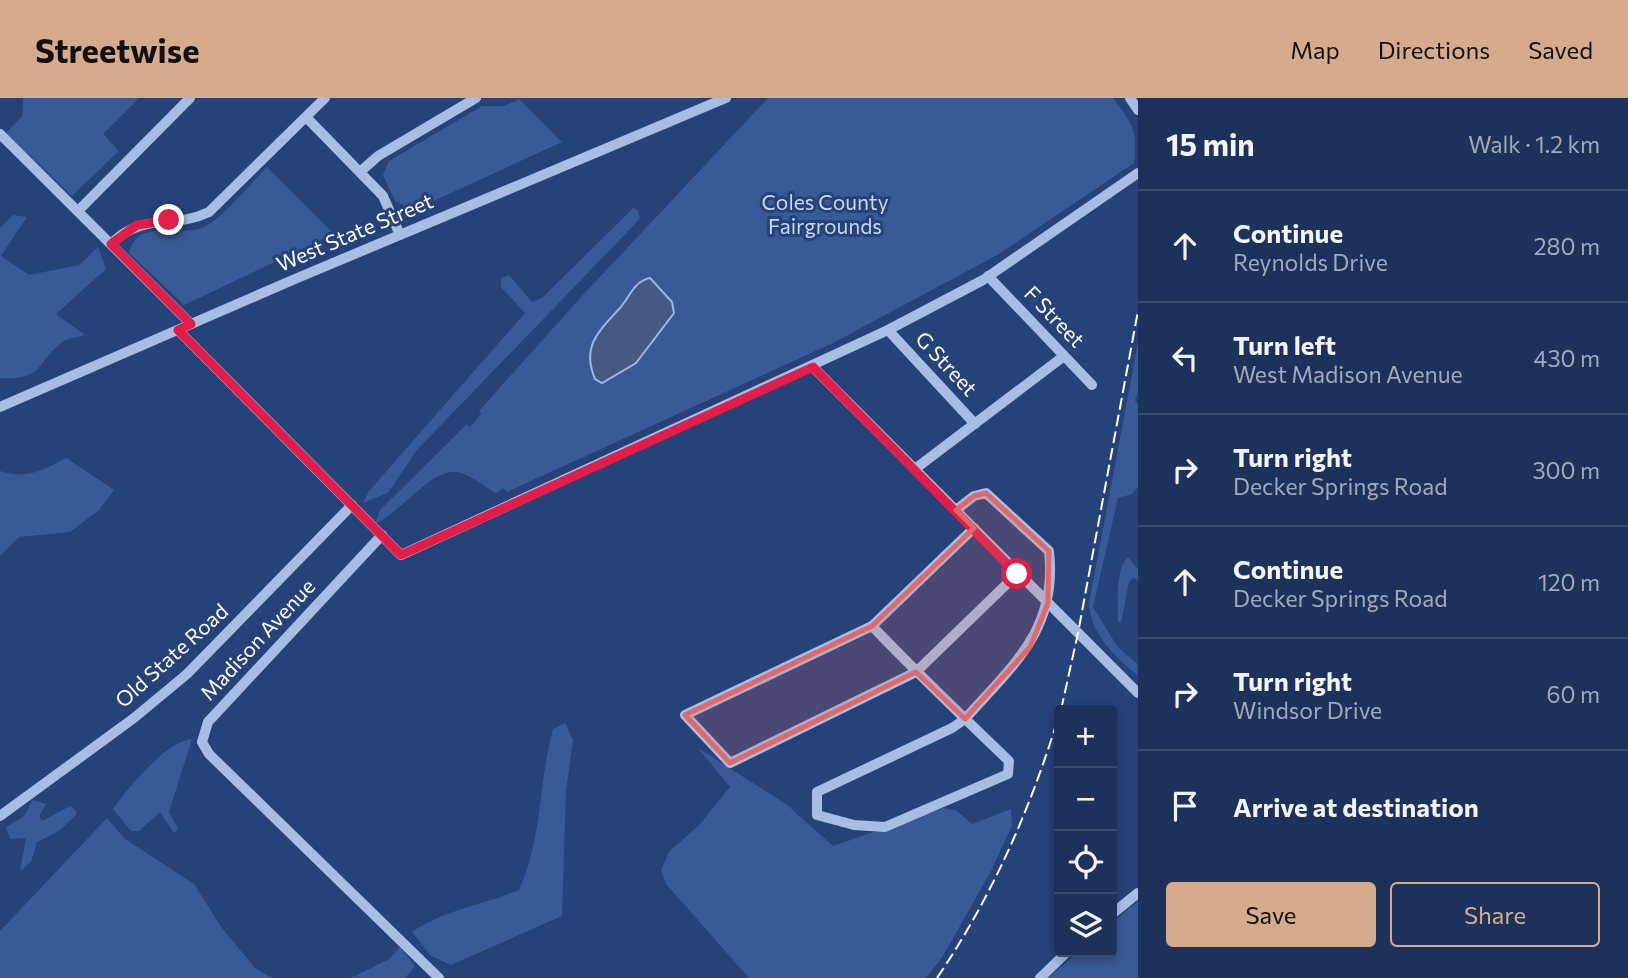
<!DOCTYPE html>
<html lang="en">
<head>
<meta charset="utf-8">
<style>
	:root { --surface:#1c325b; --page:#253a61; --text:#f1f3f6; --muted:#a0aabb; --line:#3a4d71; --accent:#d6ab8b }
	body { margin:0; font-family:Commissioner,sans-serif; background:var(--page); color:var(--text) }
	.controls { position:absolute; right:21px; bottom:21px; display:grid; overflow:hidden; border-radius:7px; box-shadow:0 4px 10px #0003 }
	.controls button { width:63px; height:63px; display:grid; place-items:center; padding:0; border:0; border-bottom:2px solid var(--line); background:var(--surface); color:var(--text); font:35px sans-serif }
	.stop { position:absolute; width:21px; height:21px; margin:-16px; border:5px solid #e11d48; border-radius:50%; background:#fff }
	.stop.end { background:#e11d48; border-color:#fff; box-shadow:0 2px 7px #0008 }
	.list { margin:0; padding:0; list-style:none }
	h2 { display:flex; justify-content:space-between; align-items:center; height:91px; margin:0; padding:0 28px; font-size:30px }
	h2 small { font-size:23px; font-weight:400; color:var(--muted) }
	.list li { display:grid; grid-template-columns:46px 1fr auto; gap:21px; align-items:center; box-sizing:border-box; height:112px; padding:0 28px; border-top:2px solid var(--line) }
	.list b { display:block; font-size:26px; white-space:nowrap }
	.list p { margin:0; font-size:23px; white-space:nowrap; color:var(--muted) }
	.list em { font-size:23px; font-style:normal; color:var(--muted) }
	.actions { display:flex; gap:14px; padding:21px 28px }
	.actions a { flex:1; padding:16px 0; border:2px solid var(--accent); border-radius:7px; text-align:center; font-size:24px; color:var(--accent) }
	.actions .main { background:var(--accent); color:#111 }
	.icon { flex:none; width:38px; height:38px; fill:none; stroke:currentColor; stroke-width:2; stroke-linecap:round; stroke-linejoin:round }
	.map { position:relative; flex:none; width:1138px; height:880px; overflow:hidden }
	header { display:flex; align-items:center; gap:42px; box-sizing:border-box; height:98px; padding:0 35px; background:var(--accent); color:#111 }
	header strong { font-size:33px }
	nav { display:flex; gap:38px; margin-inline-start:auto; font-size:24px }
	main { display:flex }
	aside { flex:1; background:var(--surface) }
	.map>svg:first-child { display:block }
	.green { fill:#385a96 }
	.water { fill:#445a83; stroke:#9cb7e4; stroke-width:2 }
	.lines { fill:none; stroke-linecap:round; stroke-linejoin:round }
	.minor { stroke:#a7bde4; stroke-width:10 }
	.rail { stroke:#fff; stroke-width:2; stroke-dasharray:12 5; stroke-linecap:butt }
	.route { stroke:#e11d48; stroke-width:9 }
	.marked { fill:#e26868; fill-opacity:0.2; stroke:#e26868; stroke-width:5; stroke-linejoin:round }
	.labels { text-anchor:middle; stroke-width:6; stroke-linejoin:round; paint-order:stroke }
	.park-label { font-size:21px; fill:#cad9f3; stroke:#254279 }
	.street-label { font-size:21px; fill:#fff; stroke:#254279 }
</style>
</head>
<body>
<header>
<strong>Streetwise</strong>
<nav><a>Map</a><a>Directions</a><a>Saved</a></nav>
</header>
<main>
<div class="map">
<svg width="1138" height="880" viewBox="0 0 1138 880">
	<rect width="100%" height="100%" fill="#254279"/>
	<!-- green -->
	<g class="green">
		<polygon points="23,0 139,0 103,36 119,53 72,98 6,35 23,17"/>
		<path d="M768,0H1113C1132,25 1138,32 1134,65L999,156L833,245L507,394L503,390L496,395C485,389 469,376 457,374C432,370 400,415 375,426L380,412L467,326L469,330L481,316L479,313L581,199Z"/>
		<polygon points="519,1 562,44 414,112 395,103 383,77 389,63 482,8 504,8"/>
		<path d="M267,69L334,136L184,207L129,155C136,122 175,137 199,131C218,126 252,84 267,69Z"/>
		<polygon points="633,110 638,112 640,120 635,126 416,353 388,395 363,405 369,393 525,215 501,189 501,180 509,177 532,204 543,199"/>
		<path d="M13,117L27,119L1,158L29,177L79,167L98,149L106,171L56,216L85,237C79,239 69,240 64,243C36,262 46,283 0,280V130Z"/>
		<path d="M1138,245V292L1135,303L1138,306V389L1132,396L1118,400L1093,509L1117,548L1138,567L1137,577C1114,558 1090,535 1089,505Z"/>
		<path d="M66,360L114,392L99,412L70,434L19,439L0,458V373C25,382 44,372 66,360Z"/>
		<path d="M1128,459L1138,471V482L1133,480L1129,484L1121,525L1118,523C1118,505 1115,472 1128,459Z"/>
		<path d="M565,625L573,642L566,693L562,818L451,867L431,858L412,834C444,812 483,807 519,792C543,738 538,686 553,631Z"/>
		<path d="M192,641L169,714L178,731L174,735L160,714L139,733H131L113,711C129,689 166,643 192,641Z"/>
		<polygon points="698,650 786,706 833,748 944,710 957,713 972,726 1011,711 1012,728 991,773 943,858 926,880 749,880 666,786 661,772 669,754 700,726 730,689"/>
		<polygon points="33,702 46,706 39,718 42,723 70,708 76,712 76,717 59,733 37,744 31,764 20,773 26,740 10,741 6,729 24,718"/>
		<polygon points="107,720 125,741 194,786 222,830 255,870 272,880 0,880 0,833"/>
		<polygon points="1138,803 1138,880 1048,880 1078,854 1112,854 1112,825"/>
		<polygon points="400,849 415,868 405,880 351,880 389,861"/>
	</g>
	<!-- water -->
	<path class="water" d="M650,180L672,204L674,215L636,265L602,285L595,281C581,248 599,233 620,210C629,200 634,183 650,180Z"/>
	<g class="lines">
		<!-- minor -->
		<g class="minor">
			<polyline points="1130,0 1138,12"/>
			<polyline points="306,19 383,98 400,137"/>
			<polyline points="0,36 191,226"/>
			<polyline points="361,73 378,58 476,0"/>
			<polyline points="78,113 190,0"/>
			<path d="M111,146C144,113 172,132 209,114L325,0"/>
			<polyline points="988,178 1092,287"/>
			<polyline points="178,232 401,457 888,232 983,182 1138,75"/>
			<polyline points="888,232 975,326"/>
			<polyline points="813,269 1138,595"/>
			<polyline points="0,309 295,181 726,0"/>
			<polyline points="915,371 1064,258"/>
			<polyline points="974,430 872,528 685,617 730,665 916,574 1017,476"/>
			<polyline points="382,437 208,624 202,644 209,656 439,880"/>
			<path d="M872,528C916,574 963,619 1009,663L1008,676L885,729L854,727L817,717V694L952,630L965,621C1012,568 1058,532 1049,453L986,395L974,398L956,412"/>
			<polyline points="0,718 134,620 187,576 352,407"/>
			<polyline points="1112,816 1138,795"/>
			<polyline points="1040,880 1067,854"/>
		</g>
		<!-- rail -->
		<g class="rail">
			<polyline points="1061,612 1078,535 1138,213"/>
			<path d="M937,880C992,799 1031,710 1059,617"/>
		</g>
	</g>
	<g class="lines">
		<!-- route -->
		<polyline class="route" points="169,122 137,127 111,146 191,226 178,232 401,457 813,269 1017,476"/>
	</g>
	<!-- marked area -->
	<path class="marked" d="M986,395L1049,453L1048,505L1030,549L965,621L916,574L730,665L685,617L872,528L974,430L956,412L974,398Z"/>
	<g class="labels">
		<!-- park labels -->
		<g class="park-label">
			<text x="825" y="112">Coles County<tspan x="825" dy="24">Fairgrounds</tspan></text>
		</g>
		<!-- street labels -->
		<g class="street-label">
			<text transform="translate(355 135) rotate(-23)" y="7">West State Street</text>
			<text transform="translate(1054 219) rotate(46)" y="7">F Street</text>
			<text transform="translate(946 266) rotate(47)" y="7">G Street</text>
			<text transform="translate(258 542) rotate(-47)" y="7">Madison Avenue</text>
			<text transform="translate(172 558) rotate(-42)" y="7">Old State Road</text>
		</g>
	</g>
</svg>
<div class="controls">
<button>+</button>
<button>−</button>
<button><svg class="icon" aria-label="locate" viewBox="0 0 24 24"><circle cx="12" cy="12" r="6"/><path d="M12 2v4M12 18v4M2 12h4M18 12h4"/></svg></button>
<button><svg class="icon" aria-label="layers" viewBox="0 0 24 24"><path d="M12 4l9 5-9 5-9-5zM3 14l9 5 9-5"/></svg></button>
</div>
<div class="stop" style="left:1017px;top:476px"></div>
<div class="stop end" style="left:169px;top:122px"></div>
</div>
<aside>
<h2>15 min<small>Walk · 1.2 km</small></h2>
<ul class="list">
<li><svg class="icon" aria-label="ahead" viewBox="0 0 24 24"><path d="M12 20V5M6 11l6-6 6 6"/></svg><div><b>Continue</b><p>Reynolds Drive</p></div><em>280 m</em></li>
<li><svg class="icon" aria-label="left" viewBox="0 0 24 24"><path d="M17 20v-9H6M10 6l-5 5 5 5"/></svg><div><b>Turn left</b><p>West Madison Avenue</p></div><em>430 m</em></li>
<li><svg class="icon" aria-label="right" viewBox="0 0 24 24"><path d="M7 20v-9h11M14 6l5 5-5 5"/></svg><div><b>Turn right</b><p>Decker Springs Road</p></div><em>300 m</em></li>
<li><svg class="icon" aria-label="ahead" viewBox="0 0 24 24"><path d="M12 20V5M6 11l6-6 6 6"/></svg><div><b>Continue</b><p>Decker Springs Road</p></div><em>120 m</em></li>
<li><svg class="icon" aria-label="right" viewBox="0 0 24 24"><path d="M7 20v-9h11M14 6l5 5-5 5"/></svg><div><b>Turn right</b><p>Windsor Drive</p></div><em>60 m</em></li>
<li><svg class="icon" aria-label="arrive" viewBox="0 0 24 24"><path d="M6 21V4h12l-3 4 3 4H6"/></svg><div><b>Arrive at destination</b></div></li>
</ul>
<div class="actions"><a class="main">Save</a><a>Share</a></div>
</aside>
</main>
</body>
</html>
